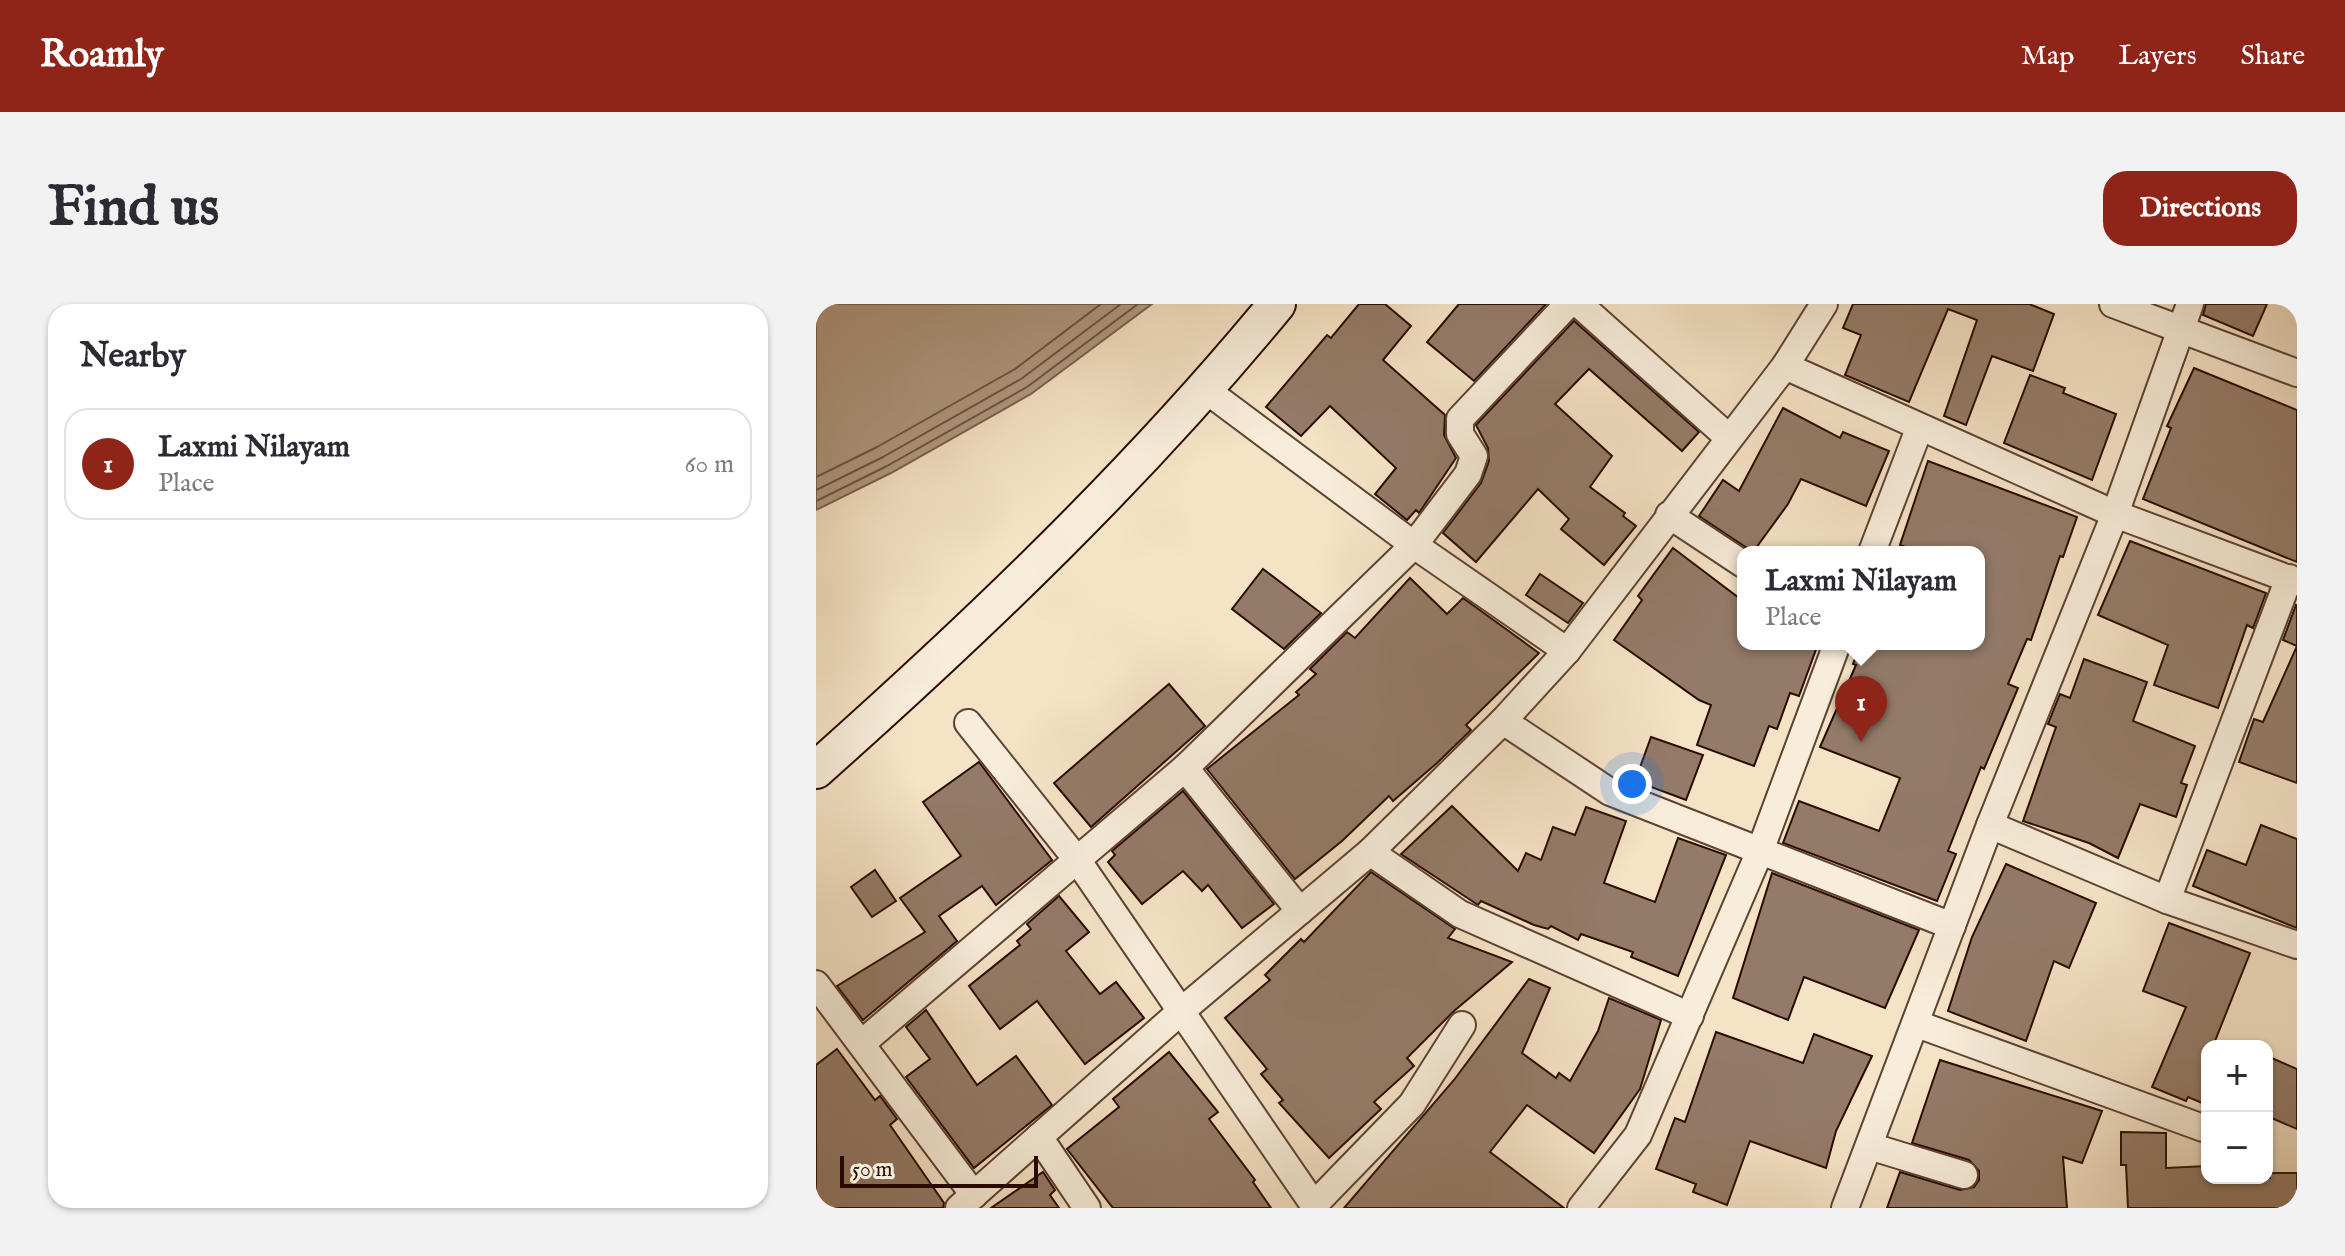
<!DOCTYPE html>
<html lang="en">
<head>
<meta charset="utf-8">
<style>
	:root { --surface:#fff; --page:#f2f2f3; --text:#2b2b33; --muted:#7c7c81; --line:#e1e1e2; --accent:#8f2418 }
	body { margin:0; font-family:"IM FELL English",serif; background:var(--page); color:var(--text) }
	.controls { position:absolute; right:24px; bottom:24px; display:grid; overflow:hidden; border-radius:16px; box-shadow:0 2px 6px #0004 }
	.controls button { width:72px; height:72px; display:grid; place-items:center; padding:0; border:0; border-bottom:2px solid var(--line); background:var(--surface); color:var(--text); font:40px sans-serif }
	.scale { position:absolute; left:24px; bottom:20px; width:198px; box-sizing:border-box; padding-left:8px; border:4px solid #2a0b02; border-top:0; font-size:22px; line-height:28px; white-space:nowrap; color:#2a0b02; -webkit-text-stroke:6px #f8edda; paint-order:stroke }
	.you { position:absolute; left:816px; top:480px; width:28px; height:28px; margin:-20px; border:6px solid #fff; border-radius:50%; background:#1a73e8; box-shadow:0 0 0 12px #1a73e833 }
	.badge { display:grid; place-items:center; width:52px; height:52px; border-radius:50%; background:var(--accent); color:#fff; font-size:26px; font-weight:700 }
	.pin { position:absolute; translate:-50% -66px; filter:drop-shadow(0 2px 4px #0008) }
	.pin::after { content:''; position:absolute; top:42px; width:28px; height:24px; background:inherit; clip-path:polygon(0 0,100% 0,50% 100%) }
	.popup { position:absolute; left:921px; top:242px; width:248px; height:104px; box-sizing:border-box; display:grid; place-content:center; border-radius:16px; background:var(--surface); filter:drop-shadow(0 2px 6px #0005); font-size:26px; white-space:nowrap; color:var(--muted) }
	.popup b { font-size:30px; color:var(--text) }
	.popup::after { content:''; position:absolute; left:50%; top:100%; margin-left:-16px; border:16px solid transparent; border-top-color:var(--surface) }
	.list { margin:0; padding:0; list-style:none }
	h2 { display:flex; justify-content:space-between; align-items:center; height:104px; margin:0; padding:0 32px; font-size:34px }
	h2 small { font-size:26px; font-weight:400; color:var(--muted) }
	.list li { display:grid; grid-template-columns:52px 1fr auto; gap:24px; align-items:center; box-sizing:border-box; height:112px; margin:0 16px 16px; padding:0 16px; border:2px solid var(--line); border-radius:24px }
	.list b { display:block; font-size:30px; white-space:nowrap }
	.list p { margin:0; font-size:26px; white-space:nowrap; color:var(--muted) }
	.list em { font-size:26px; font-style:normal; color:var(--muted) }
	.map { position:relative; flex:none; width:1481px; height:904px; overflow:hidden; border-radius:24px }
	header { display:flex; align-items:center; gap:48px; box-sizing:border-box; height:112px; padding:0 40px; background:var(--accent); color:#fff }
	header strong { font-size:38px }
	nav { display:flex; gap:44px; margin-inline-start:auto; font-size:28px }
	.intro { display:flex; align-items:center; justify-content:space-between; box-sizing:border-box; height:192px; padding:0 48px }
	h1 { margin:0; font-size:56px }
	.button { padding:20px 36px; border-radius:24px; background:var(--accent); color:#fff; font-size:28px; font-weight:700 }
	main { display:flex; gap:48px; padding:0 48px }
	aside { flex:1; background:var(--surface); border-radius:24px; box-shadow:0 2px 6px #0004 }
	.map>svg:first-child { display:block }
	.water { fill:#b09a83; stroke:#7a614f; stroke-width:2 }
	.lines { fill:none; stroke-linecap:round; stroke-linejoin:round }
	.shore { stroke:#6d5242; stroke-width:2 }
	.building { fill:#947b68; stroke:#2a0b02; stroke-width:2 }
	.street-casing { stroke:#5d4133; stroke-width:30 }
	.secondary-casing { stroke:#2a0b02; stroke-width:40 }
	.street { stroke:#f8edda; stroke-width:26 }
	.secondary { stroke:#f8edda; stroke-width:36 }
</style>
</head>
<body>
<header>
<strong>Roamly</strong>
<nav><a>Map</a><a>Layers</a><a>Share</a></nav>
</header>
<div class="intro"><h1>Find us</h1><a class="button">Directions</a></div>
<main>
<aside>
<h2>Nearby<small></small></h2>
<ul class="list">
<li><span class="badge">1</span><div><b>Laxmi Nilayam</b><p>Place</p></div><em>60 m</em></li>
</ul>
</aside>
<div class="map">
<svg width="1481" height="904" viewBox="0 0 1481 904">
	<rect width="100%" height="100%" fill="#f5e3c6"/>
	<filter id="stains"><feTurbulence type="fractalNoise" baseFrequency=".0025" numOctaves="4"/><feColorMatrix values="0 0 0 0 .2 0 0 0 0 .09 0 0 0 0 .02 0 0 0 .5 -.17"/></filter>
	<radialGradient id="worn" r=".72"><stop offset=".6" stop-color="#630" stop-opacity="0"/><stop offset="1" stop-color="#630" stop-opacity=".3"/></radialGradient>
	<!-- water -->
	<polygon class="water" points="0,0 336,0 215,90 75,169 0,206"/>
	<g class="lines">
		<!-- shore -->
		<g class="shore">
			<polyline points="0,173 61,143 199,65 285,0"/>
			<polyline points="0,186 67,153 205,75 305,0"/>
			<polyline points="0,197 71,162 211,83 322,0"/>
		</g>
	</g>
	<!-- building -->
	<g class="building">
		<polygon points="543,0 569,0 595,22 567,56 629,111 628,131 640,154 603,209 600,206 591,216 559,190 580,164 514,102 485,132 450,103 511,31 515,34"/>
		<polygon points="643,0 730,0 658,77 611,38"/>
		<polygon points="1037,0 1213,0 1238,10 1217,67 1176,52 1150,121 1128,112 1161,16 1132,5 1093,98 1029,71 1045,31 1027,24"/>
		<polygon points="1390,0 1451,0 1437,32 1387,11"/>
		<polygon points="758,17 883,128 866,147 773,65 739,100 796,152 774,183 809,209 807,212 820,222 788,261 745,225 753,215 722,185 660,258 627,229 665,179 673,157 672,144 660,121"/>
		<polygon points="1378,64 1481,106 1481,258 1327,195 1355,124 1351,122"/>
		<polygon points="1214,71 1249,84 1247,89 1300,110 1276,176 1188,139"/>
		<polygon points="967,104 1024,134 1027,128 1073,147 1050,202 985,175 972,200 937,248 883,212 907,176 923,187"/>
		<polygon points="1112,157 1261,213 1247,253 1244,252 1215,336 1211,335 1192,380 1202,384 1168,465 1165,463 1132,547 1140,550 1121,597 967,539 983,497 1063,527 1084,474 1004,443 1040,361 1037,360 1045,340 1163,340 1163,248 1103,248 1084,241"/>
		<polygon points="1314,237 1450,289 1437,324 1431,321 1402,404 1338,381 1352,341 1282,311"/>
		<polygon points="857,244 927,297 927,340 1002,340 983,392 974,389 961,425 953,422 938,462 881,441 895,401 883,396 798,336 826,296 822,292"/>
		<polygon points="447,265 505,309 468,345 416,305"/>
		<polygon points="724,270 767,299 752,319 710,291"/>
		<polygon points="594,274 631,310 647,294 723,349 650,421 655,426 621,459 577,497 573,492 526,537 479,575 391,465 483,391 480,388 500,370 494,365 531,328 539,334"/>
		<polygon points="1480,301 1481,302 1481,479 1423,458 1438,415 1447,418 1481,342 1467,336"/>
		<polygon points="1268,355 1331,378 1317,417 1379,442 1365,479 1371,481 1360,513 1324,500 1302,554 1273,539 1207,517 1240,423 1232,420 1244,390 1254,394"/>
		<polygon points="353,380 389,422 275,523 238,479"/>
		<polygon points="835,433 887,451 870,496 819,477"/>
		<polygon points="163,458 236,556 180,601 166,582 123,612 141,637 47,716 21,682 109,628 84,594 145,552 107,498"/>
		<polygon points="367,487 458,600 426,624 392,581 386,587 367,567 326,600 292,558 299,551 296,547"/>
		<polygon points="636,502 702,567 710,549 725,556 737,523 759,531 770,503 810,517 788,579 839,598 862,534 910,551 862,672 815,653 817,648 765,630 762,636 735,622 732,625 718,621 665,597 662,601 585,550"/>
		<polygon points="1445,521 1481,535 1481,624 1377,582 1391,546 1430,561"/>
		<polygon points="1190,560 1280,599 1253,664 1238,657 1210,737 1132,707 1156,633"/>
		<polygon points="59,566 80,597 56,613 35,583"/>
		<polygon points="555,568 639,625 632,634 696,658 638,707 591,754 598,762 558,798 565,805 513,854 463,799 467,796 445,770 451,765 409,714 454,676 449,671 485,635 488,638"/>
		<polygon points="956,569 1103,626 1069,704 988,673 972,716 917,694"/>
		<polygon points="243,592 273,628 250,647 284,690 300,678 328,714 269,760 221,697 184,725 153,682 204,641 201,637 215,625 211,620"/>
		<polygon points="1353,619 1434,649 1397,742 1391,742 1391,801 1372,793 1370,797 1336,783 1370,703 1327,687"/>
		<polygon points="713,675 734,684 706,749 740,774 743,769 754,777 782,727 793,694 845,716 824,785 778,849 711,801 674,848 748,904 528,904 638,776"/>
		<polygon points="110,706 161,781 200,752 236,801 158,864 90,773 114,755 90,723"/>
		<polygon points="900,728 987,759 998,730 1056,752 1020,827 1010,864 934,837 911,901 877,888 880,880 840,865 859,814 869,818"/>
		<polygon points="21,745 59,796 64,792 81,815 74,821 128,899 127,904 0,904 0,761"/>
		<polygon points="353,748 402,808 393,815 439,876 437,878 455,904 297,904 251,845 303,803 297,795"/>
		<polygon points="1451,752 1481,765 1481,825 1451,812"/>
		<polygon points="1124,756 1286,807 1266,859 1247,853 1251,904 1071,904 1084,868 1144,886 1158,883 1163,876 1163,867 1153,856 1096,839"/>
		<polygon points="1305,828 1350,829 1350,864 1391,862 1391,874 1454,874 1454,869 1481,869 1481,904 1312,904 1310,861 1305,861"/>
		<polygon points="227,868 239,886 234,891 243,904 175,904"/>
	</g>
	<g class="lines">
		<!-- street casing -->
		<g class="street-casing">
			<g id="street">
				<polyline points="763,0 912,133"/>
				<polyline points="1297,0 1481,69"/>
				<polyline points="969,62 1299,210 1481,278"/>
				<polyline points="390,86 598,241 751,347"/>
				<polyline points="853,211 927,260"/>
				<polyline points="1056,248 1103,125"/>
				<polyline points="687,417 794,488 1136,622"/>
				<polyline points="152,419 262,557 500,904"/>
				<polyline points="369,464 484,607"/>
				<polyline points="1174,521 1351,596 1481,641"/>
				<polyline points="554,548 644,610 874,712"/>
				<polyline points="1351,596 1473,274"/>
				<polyline points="0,680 158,891"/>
				<polyline points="1101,720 1387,824"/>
				<polyline points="46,739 369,464 598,241 652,170 658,152 644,130 644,115 752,0"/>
				<polyline points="223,833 271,904"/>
				<polyline points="1053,842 1148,871"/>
				<polyline points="498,901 596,800 646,721"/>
				<polyline points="143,904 363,709 554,548 687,417 751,347 969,62 1008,0"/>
				<polyline points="765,904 822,831 944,547 1021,340"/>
				<polyline points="1029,904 1174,521 1299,210 1374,0"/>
			</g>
		</g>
		<!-- secondary casing -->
		<g class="secondary-casing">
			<path id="secondary" d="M0,466C164,320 321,170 461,0"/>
		</g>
		<!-- street -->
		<use href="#street" class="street"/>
		<!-- secondary -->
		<use href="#secondary" class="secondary"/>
	</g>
	<rect width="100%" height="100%" filter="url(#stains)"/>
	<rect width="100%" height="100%" fill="url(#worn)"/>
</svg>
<div class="controls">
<button>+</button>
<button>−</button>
</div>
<div class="scale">50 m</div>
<div class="you"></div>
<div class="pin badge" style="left:1045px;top:438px">1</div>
<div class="popup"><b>Laxmi Nilayam</b>Place</div>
</div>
</main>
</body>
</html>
